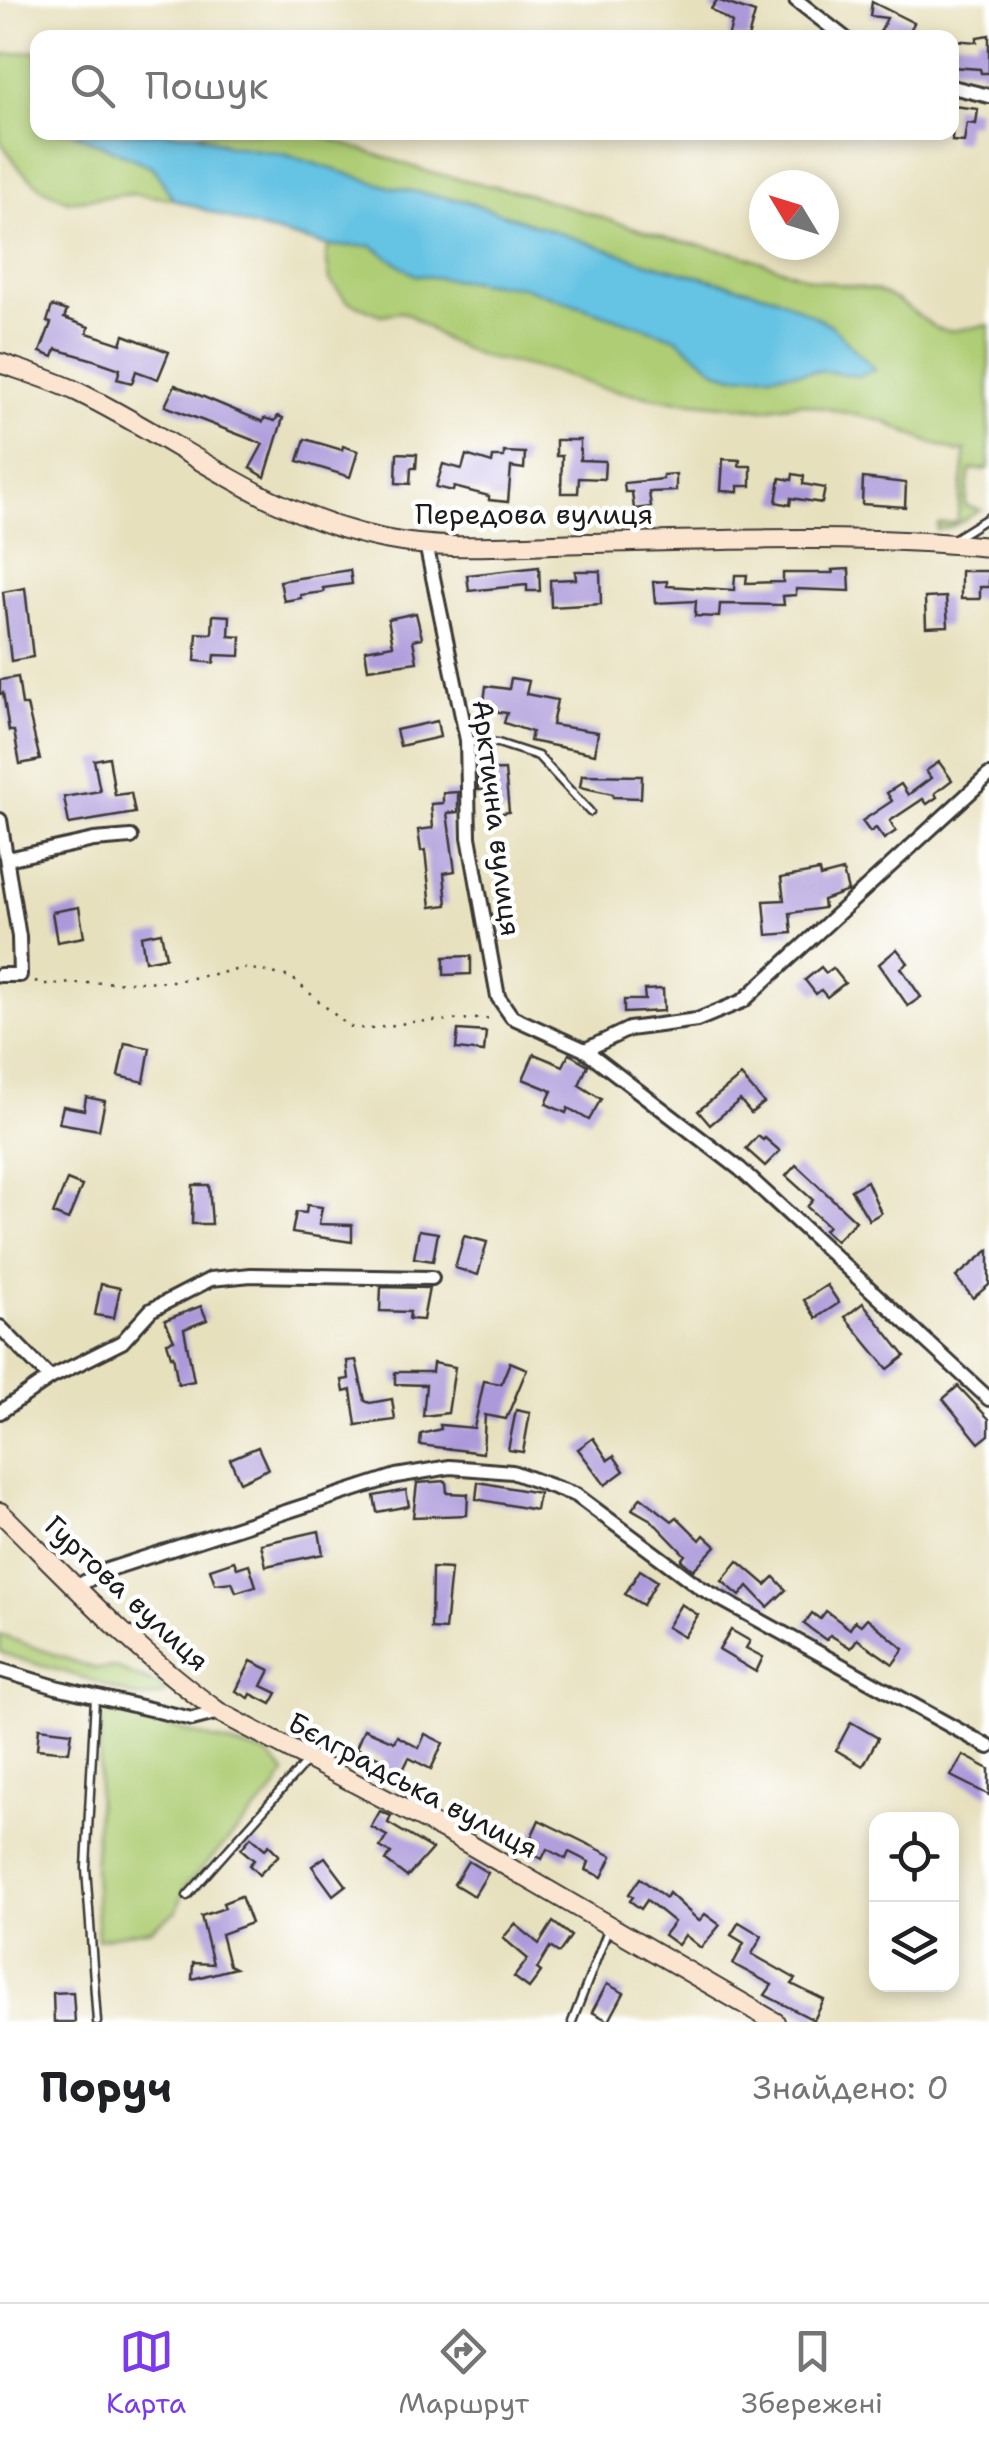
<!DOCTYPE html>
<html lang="uk">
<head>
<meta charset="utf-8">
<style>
	:root { --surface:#fff; --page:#f2f2f2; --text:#202124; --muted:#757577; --line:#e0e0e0; --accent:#7c3aed }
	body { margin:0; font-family:"Shantell Sans",sans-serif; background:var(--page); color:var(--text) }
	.controls { position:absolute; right:30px; bottom:30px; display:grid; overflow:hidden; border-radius:20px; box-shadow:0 5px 15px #0003 }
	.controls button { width:90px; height:90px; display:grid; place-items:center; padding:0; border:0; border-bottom:2px solid var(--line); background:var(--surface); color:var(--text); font:50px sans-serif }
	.compass { position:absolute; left:749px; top:170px; width:90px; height:90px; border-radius:50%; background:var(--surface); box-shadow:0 5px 15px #0003; rotate:308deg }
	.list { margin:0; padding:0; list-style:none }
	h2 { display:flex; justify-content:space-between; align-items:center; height:130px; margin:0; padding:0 40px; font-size:42px }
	h2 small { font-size:32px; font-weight:400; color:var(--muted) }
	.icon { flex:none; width:55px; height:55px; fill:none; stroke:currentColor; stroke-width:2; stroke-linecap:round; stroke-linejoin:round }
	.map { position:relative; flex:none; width:989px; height:2022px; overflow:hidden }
	.search { position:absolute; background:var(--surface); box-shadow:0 5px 15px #0003; left:30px; right:30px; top:30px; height:110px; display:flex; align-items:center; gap:25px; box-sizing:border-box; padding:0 35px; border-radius:20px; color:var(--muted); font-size:38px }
	.sheet { height:280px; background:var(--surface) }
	nav { display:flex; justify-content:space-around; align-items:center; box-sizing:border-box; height:140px; border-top:2px solid var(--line); background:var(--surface); font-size:28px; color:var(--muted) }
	nav a { display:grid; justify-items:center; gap:5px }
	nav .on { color:var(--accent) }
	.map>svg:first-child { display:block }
	.green { fill:#afcd74; stroke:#667448; stroke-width:2.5 }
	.water { fill:#65c3e3; stroke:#407080; stroke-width:2.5 }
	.building { fill:#ab99da }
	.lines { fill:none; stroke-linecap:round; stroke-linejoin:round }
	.lane-casing { stroke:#3a3934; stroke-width:11 }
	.street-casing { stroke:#3a3934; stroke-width:18 }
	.secondary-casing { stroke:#3a3934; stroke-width:22 }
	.path { stroke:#3a3934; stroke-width:2.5; stroke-dasharray:2.5 8; stroke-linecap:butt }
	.lane { stroke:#fff; stroke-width:6 }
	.street { stroke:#fff; stroke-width:12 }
	.secondary { stroke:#fce5d0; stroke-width:18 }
	.labels { text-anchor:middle; stroke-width:9; stroke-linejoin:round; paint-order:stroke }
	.street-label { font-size:28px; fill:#1c1c1c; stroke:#fff }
</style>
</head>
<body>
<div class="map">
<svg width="989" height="2022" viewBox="0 0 989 2022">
	<rect width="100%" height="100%" fill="#fff"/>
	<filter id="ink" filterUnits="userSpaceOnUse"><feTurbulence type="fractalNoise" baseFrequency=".01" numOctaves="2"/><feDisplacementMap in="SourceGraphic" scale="20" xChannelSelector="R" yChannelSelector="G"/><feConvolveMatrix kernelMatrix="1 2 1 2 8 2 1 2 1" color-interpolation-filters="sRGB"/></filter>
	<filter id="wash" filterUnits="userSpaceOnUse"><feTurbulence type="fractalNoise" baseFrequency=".0048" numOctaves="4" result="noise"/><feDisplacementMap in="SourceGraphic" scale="40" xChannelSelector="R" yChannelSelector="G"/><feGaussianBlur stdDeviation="2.25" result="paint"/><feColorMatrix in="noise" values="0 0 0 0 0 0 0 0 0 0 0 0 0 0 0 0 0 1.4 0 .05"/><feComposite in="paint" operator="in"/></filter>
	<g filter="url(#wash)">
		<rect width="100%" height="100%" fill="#e7e0bd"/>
		<!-- green -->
		<g class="green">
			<polygon points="37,51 38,132 312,133 429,172 528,194 670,239 740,254 813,280 876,290 897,300 936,328 950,331 989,325 989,469 970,470 965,506 981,510 953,526 937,530 938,524 957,522 966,450 958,452 923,440 883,421 801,403 765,409 663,399 601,388 551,371 479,356 445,340 408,314 400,312 381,315 347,301 330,281 326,256 329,246 258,228 173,199 133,194 68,201 43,189 21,170 0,141 0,55"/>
			<path d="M0,1635L96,1669L113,1667L166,1688L165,1694C136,1705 117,1688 90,1680C60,1670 30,1664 0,1652Z"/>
			<polygon points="102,1708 267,1754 285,1773 277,1788 185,1887 177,1911 151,1929 98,1939 94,1869"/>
		</g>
		<!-- water -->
		<polygon class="water" points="73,133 196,133 225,145 284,154 390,187 465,201 645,262 777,297 831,325 875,370 858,376 823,371 734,376 717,371 676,338 523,287 415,275 372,246 330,246 258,228 173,199 153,167"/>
		<g id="blocks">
			<!-- building -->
			<g class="building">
				<polygon points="717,0 755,13 748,38 728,38 732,23 711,9"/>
				<polygon points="872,2 914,23 906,38 892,38 880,32 887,18 870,16"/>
				<polygon points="989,35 989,73 981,73 980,69 952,67 952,40 977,42 977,37"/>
				<polygon points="953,106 978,109 976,124 967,123 964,142 952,141"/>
				<polygon points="52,306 67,311 64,318 89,327 87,333 121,344 124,335 169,352 158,379 136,371 132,383 117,379 120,369 94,360 56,349 53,357 40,352 51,323 47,322"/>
				<polygon points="175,385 263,422 264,418 275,421 278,416 283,418 265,477 250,468 263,444 165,406"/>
				<polygon points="305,439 342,450 343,446 358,451 350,477 298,461"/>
				<polygon points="556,440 580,440 580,460 605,461 604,479 579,478 578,493 561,493 562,456 556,456"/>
				<polygon points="504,452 525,453 524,469 511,467 508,502 489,500 489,496 454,487 453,491 436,487 443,464 462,469 466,455 492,463 493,457 504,457"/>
				<polygon points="397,453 417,454 416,468 411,468 410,484 396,483"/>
				<polygon points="723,459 740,460 739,466 751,466 751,486 738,486 738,492 721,491"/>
				<polygon points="676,474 676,491 649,492 651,507 634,509 632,492 625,492 624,483 663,479 663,475"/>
				<polygon points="793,474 804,476 803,484 825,488 822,503 791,498 790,505 776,502 780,478 792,480"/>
				<polygon points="863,478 906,483 905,507 862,504"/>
				<polygon points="539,567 540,591 527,591 527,585 469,591 467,575"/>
				<polygon points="849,569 850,591 796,589 796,595 783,596 784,605 720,604 719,617 695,616 696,601 655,603 653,582 667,581 667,586 734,590 735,575 747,575 746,583 783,582 783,573 833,573 832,570"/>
				<polygon points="350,570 352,584 323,588 324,592 300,595 301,598 284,601 280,581"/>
				<polygon points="575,571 600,571 601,604 551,607 550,580 576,579"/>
				<polygon points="961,571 989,571 989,587 980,587 980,599 961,599"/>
				<polygon points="25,588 33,657 11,661 3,592"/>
				<polygon points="946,597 948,626 926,627 925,598"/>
				<polygon points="416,613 422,638 413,640 417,662 368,669 365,650 393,645 388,619"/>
				<polygon points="213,615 230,616 229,636 241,637 240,656 215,655 214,663 195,661 197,633 212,634"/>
				<polygon points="18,677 22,705 27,705 40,760 20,764 14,731 9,731 3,693 0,694 0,680"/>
				<polygon points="511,678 529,681 526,694 557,700 552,725 598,732 595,754 530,741 532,732 504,723 507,713 483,710 486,686 509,689"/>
				<polygon points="437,721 440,737 400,746 396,730"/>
				<polygon points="109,757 115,795 131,793 135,813 69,824 64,797 100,791 94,760"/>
				<polygon points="939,762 952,780 935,793 937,797 927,804 923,799 890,821 896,831 884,839 876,828 870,832 862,821 892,801 887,793 901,784 908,795 931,778 926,771"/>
				<polygon points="505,770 509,812 496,814 493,790 478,790 478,771"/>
				<polygon points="582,775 642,776 641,798 613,797 613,794 580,787"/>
				<polygon points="458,792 458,812 447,813 455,871 444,873 447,905 431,907 425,850 421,851 418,830 433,828 431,804 443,803 443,793"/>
				<polygon points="819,871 820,877 843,871 848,891 823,900 824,908 790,913 792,933 767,935 764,901 784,900 781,878"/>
				<polygon points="79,907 84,937 57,942 52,912"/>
				<polygon points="161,932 166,957 145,961 141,936"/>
				<polygon points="897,949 908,963 901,968 921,997 908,1006 879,964"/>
				<polygon points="471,956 471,974 444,975 444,957"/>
				<polygon points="821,967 826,973 833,968 845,983 827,997 821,990 816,994 805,980"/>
				<polygon points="663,989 664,1011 624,1013 624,1000 645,1000 644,990"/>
				<polygon points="458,1030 486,1032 484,1052 456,1049"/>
				<polygon points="125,1043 150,1048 144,1082 118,1076"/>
				<polygon points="534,1054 563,1066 569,1054 588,1065 579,1085 601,1099 589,1120 568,1108 566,1113 546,1104 552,1091 523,1079"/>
				<polygon points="741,1076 764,1103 751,1113 740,1100 710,1125 698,1111"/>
				<polygon points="86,1097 105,1101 99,1130 59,1123 63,1106 84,1110"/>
				<polygon points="758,1136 763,1140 765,1138 780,1151 765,1166 746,1149"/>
				<polygon points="796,1165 856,1221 836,1241 824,1230 828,1226 807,1207 813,1200 786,1176"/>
				<polygon points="67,1180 82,1186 68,1220 53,1214"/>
				<polygon points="867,1181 881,1213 869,1220 851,1190"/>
				<polygon points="193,1185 209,1185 212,1224 192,1224"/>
				<polygon points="307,1205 322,1207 319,1224 352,1225 352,1242 292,1233 296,1212 306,1213"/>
				<polygon points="419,1230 438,1233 433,1261 414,1258"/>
				<polygon points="464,1236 487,1242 478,1275 455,1268"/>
				<polygon points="989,1250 989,1285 973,1298 956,1277"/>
				<polygon points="101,1284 120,1288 114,1318 95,1315"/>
				<polygon points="827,1285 839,1303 816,1318 804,1300"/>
				<polygon points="381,1287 429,1288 423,1320 409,1319 410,1312 380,1311"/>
				<polygon points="863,1303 905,1356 888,1369 845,1317"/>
				<polygon points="201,1306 207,1320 184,1329 194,1381 178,1384 173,1355 171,1356 167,1342 174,1340 165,1320"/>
				<polygon points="356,1360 365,1401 370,1403 392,1399 395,1420 356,1425 351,1390 344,1392 342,1380 349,1379 347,1361"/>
				<polygon points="510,1362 527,1369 506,1419 485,1415 483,1453 420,1445 421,1434 441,1429 440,1425 474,1428 484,1381 501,1384"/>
				<polygon points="433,1363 455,1367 448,1413 423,1416 426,1385 395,1384 395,1372 432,1372"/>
				<polygon points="958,1386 989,1419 989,1435 979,1443 943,1399"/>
				<polygon points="516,1410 530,1413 523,1452 508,1450"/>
				<polygon points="593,1438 608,1460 614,1456 624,1471 605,1485 578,1449"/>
				<polygon points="258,1447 268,1469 240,1482 230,1459"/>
				<polygon points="446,1481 447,1493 468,1494 467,1515 413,1517 417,1483"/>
				<polygon points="478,1482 539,1493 536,1510 476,1499"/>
				<polygon points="406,1490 409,1506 377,1512 374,1496"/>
				<polygon points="641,1497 672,1521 677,1517 700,1540 704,1535 716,1546 693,1570 681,1560 685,1555 651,1520 632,1509"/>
				<polygon points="319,1531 323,1554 266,1566 261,1544"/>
				<polygon points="234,1561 237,1568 249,1564 256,1586 236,1592 232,1582 215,1584 210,1569"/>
				<polygon points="738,1561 766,1585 774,1577 786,1590 768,1607 748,1586 740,1596 722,1581"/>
				<polygon points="432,1568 451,1569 445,1630 431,1629"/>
				<polygon points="640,1570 657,1581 643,1605 625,1594"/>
				<polygon points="681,1604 698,1615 684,1637 667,1627"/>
				<polygon points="826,1611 850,1629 855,1621 861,1625 867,1618 904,1649 893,1664 857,1639 851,1648 830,1635 826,1640 804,1624 812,1613 820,1619"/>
				<polygon points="731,1630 750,1641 746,1648 763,1657 756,1672 719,1650"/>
				<polygon points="251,1661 270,1670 262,1686 277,1693 271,1704 251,1694 249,1698 236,1691"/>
				<polygon points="851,1722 878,1738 863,1766 836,1750"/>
				<polygon points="39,1728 72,1732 69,1752 37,1749"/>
				<polygon points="364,1729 394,1742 397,1736 419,1748 425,1734 443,1743 431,1769 409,1758 400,1776 381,1766 385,1760 356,1748"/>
				<polygon points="963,1755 989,1769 989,1795 951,1776"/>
				<polygon points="380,1811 391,1816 388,1823 432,1849 407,1877 386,1861 391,1853 380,1847 387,1836 371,1827"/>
				<polygon points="539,1820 612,1856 602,1877 586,1870 589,1862 569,1852 566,1859 547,1849 542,1859 525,1851"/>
				<polygon points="251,1837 265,1849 269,1845 279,1855 259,1875 249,1865 254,1860 241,1849"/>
				<polygon points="325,1857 346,1885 333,1895 312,1866"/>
				<polygon points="468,1861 488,1873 474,1896 454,1884"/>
				<polygon points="640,1878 666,1898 669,1893 699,1921 705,1914 720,1925 701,1948 685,1935 678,1945 664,1935 674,1922 647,1900 641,1909 630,1901 633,1897 629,1894"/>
				<polygon points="241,1896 251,1923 221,1934 229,1965 235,1968 192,1979 193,1963 213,1964 201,1916 225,1908 223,1903"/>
				<polygon points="553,1922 571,1936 559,1953 550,1947 537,1969 541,1972 529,1988 514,1977 528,1959 503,1938 515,1924 539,1944"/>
				<polygon points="739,1922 762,1936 752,1954 796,1979 792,1984 824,2000 814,2020 765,1995 772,1985 733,1964 744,1943 731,1935"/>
				<polygon points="607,1984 624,1993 609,2021 592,2012"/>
				<polygon points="73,1992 75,2022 54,2022 53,1993"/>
			</g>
		</g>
	</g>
	<g filter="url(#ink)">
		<use href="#blocks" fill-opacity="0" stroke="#3a3934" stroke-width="2.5"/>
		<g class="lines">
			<!-- lane casing -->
			<g class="lane-casing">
				<g id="lane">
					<polyline points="952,540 989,517"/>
					<polyline points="468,740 498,743 538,756 590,812"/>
					<polyline points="95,1698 86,1868 97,2022"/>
					<polyline points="187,1896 307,1761"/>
					<polyline points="572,2022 608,1930"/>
				</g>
			</g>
			<!-- street casing -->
			<g class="street-casing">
				<g id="street">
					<polyline points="796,0 845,38"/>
					<polyline points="952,87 989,96"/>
					<polyline points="426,544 467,740 469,837 498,997 512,1017 585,1050 740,1169 989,1399"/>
					<polyline points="0,820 19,937 20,975 0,975"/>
					<polyline points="7,859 94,840 131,837"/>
					<polyline points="585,1050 629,1029 697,1020 743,1001 989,775"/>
					<polyline points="0,1327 50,1378"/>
					<polyline points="0,1412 50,1378 122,1342 151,1310 211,1279 251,1275 432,1278"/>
					<polyline points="76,1587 104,1571 396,1476 450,1467 512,1472 576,1495 701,1588 989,1747"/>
					<polyline points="0,1670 56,1687 192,1719 219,1712"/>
				</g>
			</g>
			<!-- secondary casing -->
			<g class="secondary-casing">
				<g id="secondary">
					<path d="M0,363C26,372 53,380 78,392C183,443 265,515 384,539C447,552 523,544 588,543C721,540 857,534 989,547"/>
					<path d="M0,1512C70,1581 139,1655 219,1712L448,1832L775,2022"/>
				</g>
			</g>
			<!-- path -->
			<polyline class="path" points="35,981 43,984 175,981 247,968 291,977 349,1027 371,1029 412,1022 495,1018"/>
			<!-- lane -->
			<use href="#lane" class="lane"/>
			<!-- street -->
			<use href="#street" class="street"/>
			<!-- secondary -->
			<use href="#secondary" class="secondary"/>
		</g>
	</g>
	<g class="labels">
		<!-- street labels -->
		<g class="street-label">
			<text x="534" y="524">Передова вулиця</text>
			<text transform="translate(497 818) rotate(83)" y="10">Арктична вулиця</text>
			<text transform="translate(127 1593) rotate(43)" y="10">Гуртова вулиця</text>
			<text transform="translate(413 1785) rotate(28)" y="10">Бєлградська вулиця</text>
		</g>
	</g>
</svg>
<div class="controls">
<button><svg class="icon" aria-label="locate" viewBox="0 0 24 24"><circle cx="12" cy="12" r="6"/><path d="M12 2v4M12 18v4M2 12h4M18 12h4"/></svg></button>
<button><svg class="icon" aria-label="layers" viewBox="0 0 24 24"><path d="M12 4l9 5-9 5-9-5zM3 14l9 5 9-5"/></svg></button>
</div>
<svg class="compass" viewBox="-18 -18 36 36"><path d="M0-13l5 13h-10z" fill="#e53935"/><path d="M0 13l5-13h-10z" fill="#757577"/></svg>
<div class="search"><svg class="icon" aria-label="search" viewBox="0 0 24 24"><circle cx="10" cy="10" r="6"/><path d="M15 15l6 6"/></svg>Пошук</div>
</div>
<section class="sheet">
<h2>Поруч<small>Знайдено: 0</small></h2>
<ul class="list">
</ul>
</section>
<nav>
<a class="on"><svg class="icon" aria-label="map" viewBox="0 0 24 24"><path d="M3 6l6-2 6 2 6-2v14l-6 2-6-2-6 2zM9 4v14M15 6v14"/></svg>Карта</a>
<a><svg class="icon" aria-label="directions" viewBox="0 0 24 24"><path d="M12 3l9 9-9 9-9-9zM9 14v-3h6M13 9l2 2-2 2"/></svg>Маршрут</a>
<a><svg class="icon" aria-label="saved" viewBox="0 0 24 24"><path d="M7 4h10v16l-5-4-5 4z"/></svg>Збережені</a>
</nav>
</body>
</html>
